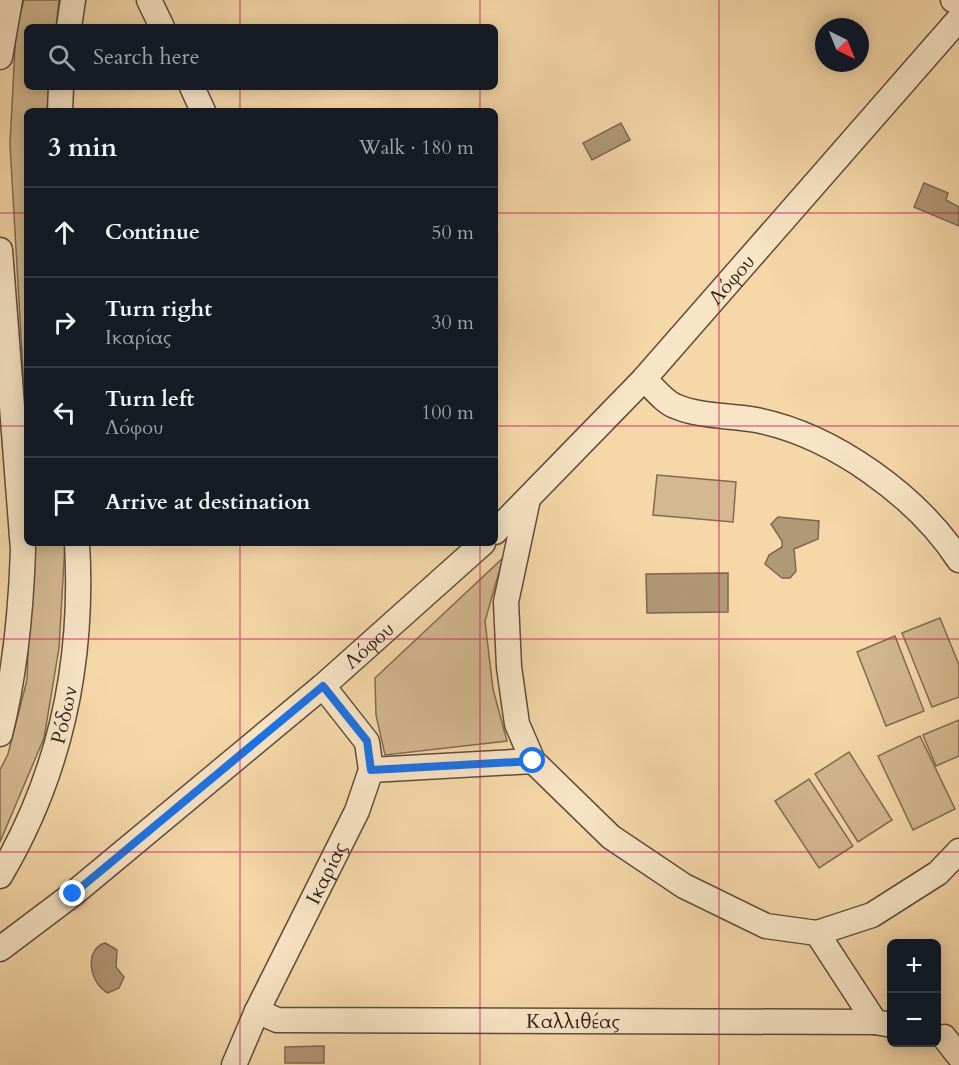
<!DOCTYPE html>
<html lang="en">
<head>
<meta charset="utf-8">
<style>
	:root { --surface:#171b24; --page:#20242c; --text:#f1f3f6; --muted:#9ea1a6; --line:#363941 }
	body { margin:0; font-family:Cardo,serif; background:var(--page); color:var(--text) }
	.controls { position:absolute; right:18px; bottom:18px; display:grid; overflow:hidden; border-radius:9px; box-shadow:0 3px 15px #0003 }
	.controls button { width:54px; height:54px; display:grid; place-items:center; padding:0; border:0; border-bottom:2px solid var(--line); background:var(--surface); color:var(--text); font:30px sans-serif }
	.compass { position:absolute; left:815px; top:18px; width:54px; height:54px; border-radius:50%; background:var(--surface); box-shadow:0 3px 15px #0003; rotate:137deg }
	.stop { position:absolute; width:18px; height:18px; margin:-14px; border:4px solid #1a73e8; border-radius:50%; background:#fff }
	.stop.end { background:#1a73e8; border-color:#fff; box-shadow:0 2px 6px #0008 }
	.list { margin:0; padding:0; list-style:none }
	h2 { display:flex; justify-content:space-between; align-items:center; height:78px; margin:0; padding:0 24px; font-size:26px }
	h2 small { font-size:20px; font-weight:400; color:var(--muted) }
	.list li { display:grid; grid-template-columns:39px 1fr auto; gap:18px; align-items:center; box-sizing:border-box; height:90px; padding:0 24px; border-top:2px solid var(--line) }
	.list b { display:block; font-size:22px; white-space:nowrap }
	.list p { margin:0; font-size:20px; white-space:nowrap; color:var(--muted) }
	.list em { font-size:20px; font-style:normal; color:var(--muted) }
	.icon { flex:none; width:33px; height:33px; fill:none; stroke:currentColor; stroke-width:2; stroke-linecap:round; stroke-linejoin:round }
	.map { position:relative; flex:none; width:959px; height:1065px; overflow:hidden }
	.search { position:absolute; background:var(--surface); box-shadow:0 3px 15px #0003; left:24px; top:24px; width:474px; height:66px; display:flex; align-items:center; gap:15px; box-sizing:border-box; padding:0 21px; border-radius:9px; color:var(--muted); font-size:22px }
	.panel { position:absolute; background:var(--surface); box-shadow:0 3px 15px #0003; left:24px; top:108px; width:474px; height:438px; border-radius:9px }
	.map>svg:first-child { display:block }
	.green { fill:#d3b890; stroke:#806c54; stroke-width:1.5 }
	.water { fill:#b19877; stroke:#7c6851; stroke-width:1.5 }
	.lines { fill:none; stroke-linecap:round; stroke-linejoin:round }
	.minor-casing { stroke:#5e4d3d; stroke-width:27 }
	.minor { stroke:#f8e5c6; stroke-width:24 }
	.route { stroke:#1a73e8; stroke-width:8 }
	.grid { fill:none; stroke:#c2185b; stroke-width:1.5; stroke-opacity:0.55 }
	.labels { text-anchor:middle; stroke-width:4.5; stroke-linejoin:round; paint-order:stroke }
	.street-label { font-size:20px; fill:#2c1f19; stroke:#f8e5c6 }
</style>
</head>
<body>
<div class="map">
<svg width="959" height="1065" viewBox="0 0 959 1065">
	<rect width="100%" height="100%" fill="#f5d7a8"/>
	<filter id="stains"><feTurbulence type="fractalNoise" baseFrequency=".00333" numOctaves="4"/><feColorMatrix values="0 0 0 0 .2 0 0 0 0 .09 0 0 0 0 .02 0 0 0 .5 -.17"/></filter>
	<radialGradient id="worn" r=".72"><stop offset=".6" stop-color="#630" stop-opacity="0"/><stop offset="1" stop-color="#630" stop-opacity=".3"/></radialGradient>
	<!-- green -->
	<g class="green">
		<polygon points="24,0 59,0 56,27 27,27 27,87 49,87 47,111 27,111 27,441 10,144 16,29"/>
		<polygon points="657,475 736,482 733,522 653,515"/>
		<polygon points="32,543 65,543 59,648 44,738 0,842 0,770 8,754 27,680"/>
		<polygon points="503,558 485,621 493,689 507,741 385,755 376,715 375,678"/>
		<polygon points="940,618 959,665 959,697 932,707 902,633"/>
		<polygon points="895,636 924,711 886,726 857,652"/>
		<polygon points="959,720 959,756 936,766 923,735"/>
		<polygon points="920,736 955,809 913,830 878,756"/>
		<polygon points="849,752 892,820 858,842 815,774"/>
		<polygon points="809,779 853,846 819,868 775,801"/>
	</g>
	<!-- water -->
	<g class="water">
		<polygon points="621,123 630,140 592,160 583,143"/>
		<polygon points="924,183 948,193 946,200 959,207 959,226 914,207"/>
		<polygon points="778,517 819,521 818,539 794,549 796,571 790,578 782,578 765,564 769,555 782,547 782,541 771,524"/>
		<polygon points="728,573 728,612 647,613 646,574"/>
		<path d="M105,943L117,950L116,967L124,977L119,988L108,993C90,984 83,950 105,943Z"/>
		<polygon points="324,1046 324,1063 285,1063 285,1047"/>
	</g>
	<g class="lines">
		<!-- minor casing -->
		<g class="minor-casing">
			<g id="minor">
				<polyline points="149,0 162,27"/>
				<polyline points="953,0 959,1"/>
				<polyline points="69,27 73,0"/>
				<polyline points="0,57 10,0"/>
				<polyline points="192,87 203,111"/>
				<polyline points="60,111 61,87"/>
				<path d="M0,250L23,550C21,611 15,674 0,734"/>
				<path d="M644,379C653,387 664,402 675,406C700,417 729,415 756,420C833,435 917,496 959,560"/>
				<polyline points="528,499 506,602 509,667 517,724 533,761 611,837 684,886 766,926 817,933 872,915 938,873 959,851"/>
				<path id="s1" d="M495,532L644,379L959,19"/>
				<polyline points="371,770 533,761"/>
				<path id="s2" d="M0,876C61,773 84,662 77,543"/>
				<polyline points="817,933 875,1022"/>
				<path id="s3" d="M0,949L73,894L323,686L483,543"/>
				<path id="s4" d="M257,1011L277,1020L875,1022L892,1025"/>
				<polyline points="944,1037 959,1056"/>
				<path id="s5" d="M234,1065L257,1011L357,811L371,770L367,742L323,686"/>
			</g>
		</g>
		<!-- minor -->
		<use href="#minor" class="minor"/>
	</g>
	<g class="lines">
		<!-- route -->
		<polyline class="route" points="73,894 323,686 367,741 371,770 533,761"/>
	</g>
	<!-- grid -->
	<path class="grid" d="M240,0V27M480,0V27M719,0V1065M240,87V111M480,87V111M0,213H27M495,213H959M0,426H27M495,426H959M240,543V1065M480,543V1065M0,639H959M0,852H959"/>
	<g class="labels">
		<!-- street labels -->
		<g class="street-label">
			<text dy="7" stroke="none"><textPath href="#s1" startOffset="346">Λόφου</textPath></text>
			<text dy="7" stroke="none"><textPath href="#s3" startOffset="478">Λόφου</textPath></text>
			<text dy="7" stroke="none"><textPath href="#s2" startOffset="174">Ρόδων</textPath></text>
			<text dy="7" stroke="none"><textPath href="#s5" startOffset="213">Ικαρίας</textPath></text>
			<text dy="7" stroke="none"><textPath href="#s4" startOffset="318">Καλλιθέας</textPath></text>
		</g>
	</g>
	<rect width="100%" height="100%" filter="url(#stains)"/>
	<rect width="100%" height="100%" fill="url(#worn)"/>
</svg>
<div class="controls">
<button>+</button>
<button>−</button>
</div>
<svg class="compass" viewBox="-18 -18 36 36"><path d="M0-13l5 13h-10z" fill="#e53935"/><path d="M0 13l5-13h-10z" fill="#9ea1a6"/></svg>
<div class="stop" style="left:533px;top:761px"></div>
<div class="stop end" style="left:73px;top:894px"></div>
<div class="search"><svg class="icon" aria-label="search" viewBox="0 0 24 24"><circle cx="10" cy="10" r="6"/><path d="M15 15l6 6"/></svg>Search here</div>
<section class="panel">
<h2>3 min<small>Walk · 180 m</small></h2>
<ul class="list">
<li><svg class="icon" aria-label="ahead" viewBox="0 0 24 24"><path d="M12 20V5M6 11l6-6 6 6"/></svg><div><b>Continue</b></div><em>50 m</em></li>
<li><svg class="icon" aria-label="right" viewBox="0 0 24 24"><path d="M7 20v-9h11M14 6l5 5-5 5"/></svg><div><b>Turn right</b><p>Ικαρίας</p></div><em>30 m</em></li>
<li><svg class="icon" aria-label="left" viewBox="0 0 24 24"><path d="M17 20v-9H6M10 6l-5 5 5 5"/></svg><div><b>Turn left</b><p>Λόφου</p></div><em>100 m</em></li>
<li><svg class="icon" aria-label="arrive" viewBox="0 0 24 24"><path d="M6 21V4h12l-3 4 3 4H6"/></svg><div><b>Arrive at destination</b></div></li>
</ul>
</section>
</div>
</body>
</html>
